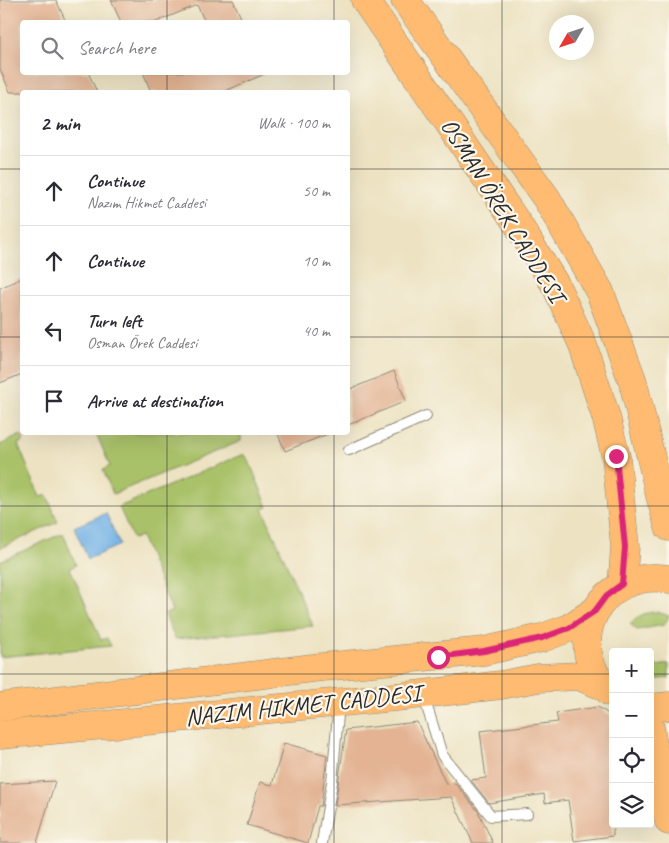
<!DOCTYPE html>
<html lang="en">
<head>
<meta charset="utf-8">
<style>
	:root { --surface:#fff; --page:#f7f7f7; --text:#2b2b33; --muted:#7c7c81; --line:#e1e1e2 }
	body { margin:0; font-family:Caveat,sans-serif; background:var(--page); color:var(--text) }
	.controls { position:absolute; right:15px; bottom:15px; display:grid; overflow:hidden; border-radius:5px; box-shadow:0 5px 20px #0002 }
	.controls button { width:45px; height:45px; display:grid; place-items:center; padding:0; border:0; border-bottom:1px solid var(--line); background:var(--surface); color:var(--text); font:25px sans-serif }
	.compass { position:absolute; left:549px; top:15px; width:45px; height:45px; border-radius:50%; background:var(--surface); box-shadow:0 5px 20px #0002; rotate:231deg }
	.stop { position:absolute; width:15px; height:15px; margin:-11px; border:4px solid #db2777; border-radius:50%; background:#fff }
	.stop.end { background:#db2777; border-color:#fff; box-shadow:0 1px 5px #0008 }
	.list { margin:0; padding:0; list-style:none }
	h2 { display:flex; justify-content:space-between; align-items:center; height:65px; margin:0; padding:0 20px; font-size:21px }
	h2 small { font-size:16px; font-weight:400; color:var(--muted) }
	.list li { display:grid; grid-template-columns:32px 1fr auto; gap:15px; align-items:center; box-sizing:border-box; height:70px; padding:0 20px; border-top:1px solid var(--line) }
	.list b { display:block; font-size:19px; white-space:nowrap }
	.list p { margin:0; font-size:16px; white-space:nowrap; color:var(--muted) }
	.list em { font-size:16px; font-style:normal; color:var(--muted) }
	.icon { flex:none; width:28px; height:28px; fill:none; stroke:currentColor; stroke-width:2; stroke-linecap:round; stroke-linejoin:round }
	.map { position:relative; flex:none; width:669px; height:843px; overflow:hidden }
	.search { position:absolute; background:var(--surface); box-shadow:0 5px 20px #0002; left:20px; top:20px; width:330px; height:55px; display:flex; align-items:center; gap:12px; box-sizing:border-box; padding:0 18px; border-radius:5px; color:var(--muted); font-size:19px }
	.panel { position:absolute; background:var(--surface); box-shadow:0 5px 20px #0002; left:20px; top:90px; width:330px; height:345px; border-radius:5px }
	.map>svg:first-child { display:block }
	.green { fill:#a9c167; stroke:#6a7649 }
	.water { fill:#71b1e5; stroke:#4e6e88 }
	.building { fill:#e3b393 }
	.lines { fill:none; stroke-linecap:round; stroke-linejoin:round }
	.service-casing { stroke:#8c8777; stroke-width:12 }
	.primary-casing { stroke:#8c8777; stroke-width:29 }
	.service { stroke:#fff; stroke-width:10 }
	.primary { stroke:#ffbb71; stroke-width:28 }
	.route { stroke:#db2777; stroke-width:6 }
	.grid { fill:none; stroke:#2b2b2b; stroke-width:1; stroke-opacity:0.55 }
	.labels { text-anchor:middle; stroke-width:4.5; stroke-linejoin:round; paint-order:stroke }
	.street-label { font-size:24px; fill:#2b2b2b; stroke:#fbf7ec }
</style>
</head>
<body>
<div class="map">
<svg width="669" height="843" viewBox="0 0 669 843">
	<rect width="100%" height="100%" fill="#fbf7ec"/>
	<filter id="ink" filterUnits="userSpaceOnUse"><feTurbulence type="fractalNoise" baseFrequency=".02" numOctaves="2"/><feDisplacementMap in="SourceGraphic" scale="10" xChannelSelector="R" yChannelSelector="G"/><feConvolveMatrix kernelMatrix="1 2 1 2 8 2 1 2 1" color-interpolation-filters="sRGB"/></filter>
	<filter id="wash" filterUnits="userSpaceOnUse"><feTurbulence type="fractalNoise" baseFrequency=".0096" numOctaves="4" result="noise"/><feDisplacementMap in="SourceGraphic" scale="20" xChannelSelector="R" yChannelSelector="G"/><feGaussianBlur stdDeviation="1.12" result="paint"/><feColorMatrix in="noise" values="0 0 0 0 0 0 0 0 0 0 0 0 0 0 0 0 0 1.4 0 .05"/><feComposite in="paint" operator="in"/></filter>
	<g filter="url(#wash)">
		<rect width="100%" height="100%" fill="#ede3c3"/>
		<!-- green -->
		<g class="green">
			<polygon points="96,433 241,433 241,441 113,494 103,470 110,466"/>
			<polygon points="21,435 24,441 18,444 40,497 47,495 58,522 0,548 0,445"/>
			<polygon points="241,455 245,455 249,461 268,507 263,509 313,626 175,639 165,614 172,611 141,536 133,539 119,507"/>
			<polygon points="63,533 76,565 70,568 101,640 107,638 111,646 0,657 0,561"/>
			<path d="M658,612L669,616L664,625L637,630L630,624C637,615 646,612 658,612Z"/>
			<polygon points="669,664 669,678 650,680 650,667"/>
		</g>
		<!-- water -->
		<polygon class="water" points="106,513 120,545 88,559 74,527"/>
		<g id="blocks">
			<!-- building -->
			<g class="building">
				<polygon points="0,0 56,0 66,22 22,22 22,72 88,72 97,92 10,92 0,69"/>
				<polygon points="111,0 233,0 243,22 205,22 197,5 156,22 121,22"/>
				<polygon points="143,72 269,72 223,92 151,92"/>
				<polygon points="22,278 22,374 0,383 0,288"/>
				<polygon points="394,371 406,401 348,425 348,390"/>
				<polygon points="277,432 330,432 330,433 285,451"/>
				<polygon points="598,707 613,717 613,836 574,841 568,800 545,803 544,794 489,803 471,780 486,778 480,731 558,722 556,713"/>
				<polygon points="417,722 446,784 455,783 478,811 493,843 473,843 451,797 335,805 346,730"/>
				<polygon points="284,743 327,755 321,806 318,806 308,843 247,825 260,782 272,785"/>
				<polygon points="55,781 37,843 0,843 0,784"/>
			</g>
		</g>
	</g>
	<g filter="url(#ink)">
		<use href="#blocks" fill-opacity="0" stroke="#8c8777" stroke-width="1"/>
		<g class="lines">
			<!-- service casing -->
			<g class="service-casing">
				<g id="service">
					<polyline points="349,450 426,416"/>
					<polyline points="423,694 442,755 491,816 527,814"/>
					<polyline points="322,843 332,782 339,703"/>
				</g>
			</g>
			<!-- primary casing -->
			<g class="primary-casing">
				<g id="primary">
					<polyline points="365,0 517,223 556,286 582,343 606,417 616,457 625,547 622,585"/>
					<polyline points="405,0 547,199 600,292 633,382 660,496 669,527"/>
					<path d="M610,692C559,644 600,567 669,579"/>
					<polyline points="0,707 313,668 484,651 542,638 569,628 595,611"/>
					<polyline points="650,708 669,706"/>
					<polyline points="650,728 662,794 669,821"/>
					<polyline points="0,735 406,696 501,685 538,678 579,676 603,686"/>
				</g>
			</g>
			<!-- service -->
			<use href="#service" class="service"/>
			<!-- primary -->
			<use href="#primary" class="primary"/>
		</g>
	</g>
	<g class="lines" filter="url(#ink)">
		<!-- route -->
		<polyline class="route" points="438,657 484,651 542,638 569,628 595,611 606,596 622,584 625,547 616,456"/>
	</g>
	<!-- grid -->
	<path class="grid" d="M167,0V22M334,0V22M502,0V843M167,72V92M334,72V92M0,169H22M348,169H669M0,337H22M348,337H669M167,432V843M334,432V843M0,506H669M0,674H613M650,674H669"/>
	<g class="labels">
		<!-- street labels -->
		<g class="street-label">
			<text transform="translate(503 210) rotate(58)" y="8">OSMAN ÖREK CADDESI</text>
			<text transform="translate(303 705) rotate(-6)" y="8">NAZIM HIKMET CADDESI</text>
		</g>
	</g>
</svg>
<div class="controls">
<button>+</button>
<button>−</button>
<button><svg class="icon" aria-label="locate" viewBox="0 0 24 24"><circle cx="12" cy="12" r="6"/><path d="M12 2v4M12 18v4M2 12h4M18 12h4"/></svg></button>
<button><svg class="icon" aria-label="layers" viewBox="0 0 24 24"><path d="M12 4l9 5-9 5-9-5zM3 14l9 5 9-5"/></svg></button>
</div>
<svg class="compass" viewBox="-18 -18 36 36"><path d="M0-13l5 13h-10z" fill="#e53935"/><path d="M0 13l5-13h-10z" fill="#7c7c81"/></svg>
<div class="stop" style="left:438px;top:657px"></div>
<div class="stop end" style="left:616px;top:456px"></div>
<div class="search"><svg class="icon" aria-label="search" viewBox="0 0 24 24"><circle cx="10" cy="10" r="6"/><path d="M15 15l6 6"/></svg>Search here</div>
<section class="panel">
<h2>2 min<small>Walk · 100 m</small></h2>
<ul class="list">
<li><svg class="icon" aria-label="ahead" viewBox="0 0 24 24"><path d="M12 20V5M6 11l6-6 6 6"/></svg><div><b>Continue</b><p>Nazım Hikmet Caddesi</p></div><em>50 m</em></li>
<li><svg class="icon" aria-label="ahead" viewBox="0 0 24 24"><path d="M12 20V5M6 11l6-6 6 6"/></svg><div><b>Continue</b></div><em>10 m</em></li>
<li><svg class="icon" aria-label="left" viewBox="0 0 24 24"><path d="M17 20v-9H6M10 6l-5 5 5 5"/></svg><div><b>Turn left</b><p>Osman Örek Caddesi</p></div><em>40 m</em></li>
<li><svg class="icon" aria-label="arrive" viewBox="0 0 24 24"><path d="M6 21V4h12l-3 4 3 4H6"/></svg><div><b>Arrive at destination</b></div></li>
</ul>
</section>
</div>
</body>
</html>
